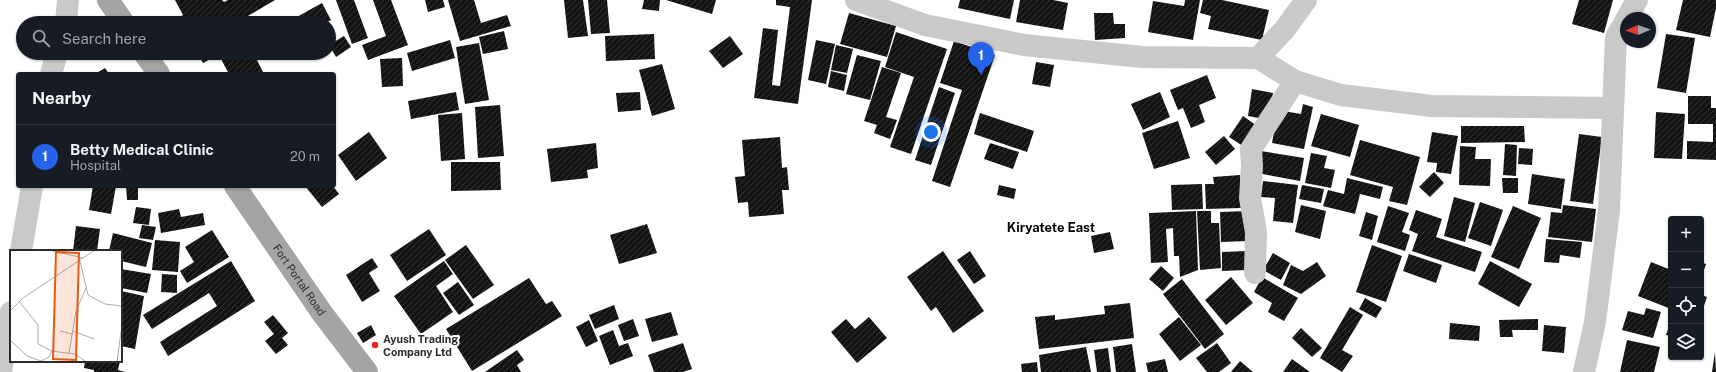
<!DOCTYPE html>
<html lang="en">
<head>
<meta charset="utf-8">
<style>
	:root { --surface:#171b24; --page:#20242c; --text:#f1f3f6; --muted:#9ea1a6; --line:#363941; --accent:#2563eb }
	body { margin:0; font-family:"Public Sans",sans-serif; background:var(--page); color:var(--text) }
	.controls { position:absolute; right:12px; bottom:12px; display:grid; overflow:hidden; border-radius:4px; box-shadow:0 1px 3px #0004 }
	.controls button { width:36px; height:36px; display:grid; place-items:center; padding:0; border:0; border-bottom:1px solid var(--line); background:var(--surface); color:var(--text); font:20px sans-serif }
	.compass { position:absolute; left:1620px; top:12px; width:36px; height:36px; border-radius:50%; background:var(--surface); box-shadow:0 1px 3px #0004; rotate:268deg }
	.you { position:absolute; left:931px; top:132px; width:14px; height:14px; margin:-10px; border:3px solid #fff; border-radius:50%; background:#1a73e8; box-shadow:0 0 0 6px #1a73e833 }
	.badge { display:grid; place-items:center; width:26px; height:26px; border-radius:50%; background:var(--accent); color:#fff; font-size:13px; font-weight:700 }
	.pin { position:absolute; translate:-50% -33px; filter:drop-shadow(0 1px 2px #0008) }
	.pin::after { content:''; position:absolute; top:21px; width:14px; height:12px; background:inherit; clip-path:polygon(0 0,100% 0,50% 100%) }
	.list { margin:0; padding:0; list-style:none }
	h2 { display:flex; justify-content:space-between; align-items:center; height:52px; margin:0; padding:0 16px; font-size:17px }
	h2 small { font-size:13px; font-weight:400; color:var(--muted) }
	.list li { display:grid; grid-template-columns:26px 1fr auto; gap:12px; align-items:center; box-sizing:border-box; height:64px; padding:0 16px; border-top:1px solid var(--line) }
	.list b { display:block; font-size:15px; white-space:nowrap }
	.list p { margin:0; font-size:13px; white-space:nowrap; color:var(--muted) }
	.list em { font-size:13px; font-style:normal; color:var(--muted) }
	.icon { flex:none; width:22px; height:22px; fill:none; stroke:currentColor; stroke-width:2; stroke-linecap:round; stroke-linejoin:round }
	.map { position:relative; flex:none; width:1716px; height:372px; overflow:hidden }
	.search { position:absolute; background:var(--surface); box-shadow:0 1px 3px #0004; left:16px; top:16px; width:320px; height:44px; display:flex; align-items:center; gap:10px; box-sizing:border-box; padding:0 14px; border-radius:22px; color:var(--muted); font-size:15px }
	.panel { position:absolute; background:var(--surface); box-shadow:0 1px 3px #0004; left:16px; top:72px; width:320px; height:116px; border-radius:4px }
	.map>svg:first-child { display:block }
	.building { fill:url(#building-hatch) }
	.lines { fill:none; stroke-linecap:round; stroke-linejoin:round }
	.minor { stroke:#c9c9c9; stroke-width:22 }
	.major { stroke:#a4a4a4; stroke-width:22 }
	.poi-dot { fill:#f31e21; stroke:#fff; stroke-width:1.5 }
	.labels { text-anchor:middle; stroke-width:4; stroke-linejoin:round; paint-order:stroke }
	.street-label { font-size:11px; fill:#2c2c2c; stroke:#fff }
	.poi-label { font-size:11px; font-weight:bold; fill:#2c2c2c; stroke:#fff; text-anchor:start }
	.quarter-label { font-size:13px; font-weight:bold; fill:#000; stroke:#fff }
	.inset-road { fill:none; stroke:#ababab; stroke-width:1 }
	.view { fill:#e8590c; fill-opacity:0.15; stroke:#e8590c; stroke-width:2 }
	.inset-edge { fill:none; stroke:#2c2c2c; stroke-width:2 }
</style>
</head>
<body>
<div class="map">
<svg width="1716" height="372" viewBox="0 0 1716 372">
	<defs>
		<pattern id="building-hatch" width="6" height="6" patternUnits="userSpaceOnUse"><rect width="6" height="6" fill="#131313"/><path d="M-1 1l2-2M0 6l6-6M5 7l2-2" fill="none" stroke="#363636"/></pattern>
	</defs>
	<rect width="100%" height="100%" fill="#fff"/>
	<!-- building -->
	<g class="building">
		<polygon points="175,0 222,0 224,2 228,0 275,0 236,23 179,23 177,18 183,15"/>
		<polygon points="336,0 354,0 368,38 352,44"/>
		<polygon points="373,0 391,0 408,45 368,60 362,45 386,36"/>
		<polygon points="425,0 443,0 445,7 428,12"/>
		<polygon points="448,0 474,0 481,23 507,15 511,26 460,41"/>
		<polygon points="564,0 583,0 588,36 568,38"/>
		<polygon points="588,0 607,0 610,33 591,34"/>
		<polygon points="644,0 660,0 659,11 642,9"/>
		<polygon points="666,0 716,0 712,14"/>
		<polygon points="776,0 812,0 798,104 754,98 763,28 778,30 772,85 780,86 790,7 776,5"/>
		<polygon points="960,0 1014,0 1010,19 958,8"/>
		<polygon points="1020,0 1053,0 1068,3 1063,30 1016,22"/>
		<polygon points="1185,0 1200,0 1193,40 1148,32 1153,1 1184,6"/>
		<polygon points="1203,0 1222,0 1269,10 1262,40 1208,29 1211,16 1200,13"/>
		<polygon points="1579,0 1613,0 1604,33 1572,24"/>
		<polygon points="1683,0 1716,0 1716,8 1710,37 1676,30"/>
		<polygon points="322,3 331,20 325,23 286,23"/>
		<polygon points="849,13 896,26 887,57 840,44"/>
		<polygon points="1094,13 1113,13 1114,24 1125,24 1125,38 1095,40"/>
		<polygon points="504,31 508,49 483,54 479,37"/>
		<polygon points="896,32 947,49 911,154 890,147 914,77 885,67"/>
		<polygon points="654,34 655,59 606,61 605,36"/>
		<polygon points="1666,34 1695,38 1686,93 1657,88"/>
		<polygon points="344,36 351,47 336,57 329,45"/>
		<polygon points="730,36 743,54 723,68 709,51"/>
		<polygon points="450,40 455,58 412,71 407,53"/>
		<polygon points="816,40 835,44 826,84 808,80"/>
		<polygon points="954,41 995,55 950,187 932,181 962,90 940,83"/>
		<polygon points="479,43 489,100 465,104 456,47"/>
		<polygon points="836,45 853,49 847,73 831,70"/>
		<polygon points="197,53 221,53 203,63"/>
		<polygon points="232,53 270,53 257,60 264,74 229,74 221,59"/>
		<polygon points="857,55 881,61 870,100 846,94"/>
		<polygon points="402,58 403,86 382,87 380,59"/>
		<polygon points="1036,62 1054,65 1050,87 1032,84"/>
		<polygon points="662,64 675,109 652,116 639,70"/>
		<polygon points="882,67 901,73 886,117 897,120 890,139 874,133 877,125 864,121"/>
		<polygon points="105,68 109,74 95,74"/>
		<polygon points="831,71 847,75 844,91 828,87"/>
		<polygon points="1207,75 1216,98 1199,105 1205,122 1191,128 1183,108 1178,110 1170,90"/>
		<polygon points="939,87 955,93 931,165 915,160"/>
		<polygon points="1252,89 1273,93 1269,120 1248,116"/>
		<polygon points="456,92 459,110 411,119 408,101"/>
		<polygon points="640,92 641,110 618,112 616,93"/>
		<polygon points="1160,92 1170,117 1143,130 1131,104"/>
		<polygon points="1688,96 1711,96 1711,108 1716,108 1716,160 1687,159 1687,141 1713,142 1713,124 1688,124"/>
		<polygon points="1303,104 1313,107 1304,149 1272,143 1278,110 1301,114"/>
		<polygon points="500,105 504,156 478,158 475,107"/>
		<polygon points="1656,112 1685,114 1682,159 1654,158"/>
		<polygon points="462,113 465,159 441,161 438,115"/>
		<polygon points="980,113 1034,131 1027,152 974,134"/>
		<polygon points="1321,114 1359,125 1350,157 1311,146"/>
		<polygon points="1243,116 1260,128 1246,148 1229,137"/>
		<polygon points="1178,121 1190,158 1154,169 1142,133"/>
		<polygon points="1461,126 1524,126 1525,142 1461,143"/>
		<polygon points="369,132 387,158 356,181 338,155"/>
		<polygon points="1432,132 1458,136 1451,174 1436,172 1437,163 1427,162"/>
		<polygon points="1579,134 1602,137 1593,204 1570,201"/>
		<polygon points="1224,136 1235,149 1216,165 1205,152"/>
		<polygon points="780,137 782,168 787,167 789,190 782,190 784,214 749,217 748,202 738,203 735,177 745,176 742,140"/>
		<polygon points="1360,140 1420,157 1407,205 1389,201 1393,187 1350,175"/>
		<polygon points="596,143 598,168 587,170 588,178 551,182 547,149"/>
		<polygon points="990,143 1019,152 1013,169 984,159"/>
		<polygon points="1505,144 1517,145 1516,176 1503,175"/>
		<polygon points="1460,146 1476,147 1475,159 1491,159 1490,186 1459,185"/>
		<polygon points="1519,148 1533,149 1532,165 1518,164"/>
		<polygon points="1261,151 1304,158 1300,181 1257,173"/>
		<polygon points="1311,153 1327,156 1324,168 1335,170 1331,188 1305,183"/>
		<polygon points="451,162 500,162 501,190 451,191"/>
		<polygon points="1434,172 1444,183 1430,197 1419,187"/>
		<polygon points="1532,174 1565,179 1561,209 1528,204"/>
		<polygon points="1240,175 1241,208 1206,209 1205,184 1214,184 1213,177"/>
		<polygon points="1347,178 1383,187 1380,199 1360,194 1355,214 1323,206 1328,190 1344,194"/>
		<polygon points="1502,178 1518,178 1518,193 1503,193"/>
		<polygon points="1263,181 1298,185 1293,223 1273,221 1275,198 1261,197"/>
		<polygon points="1202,184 1203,209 1172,210 1171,185"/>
		<polygon points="999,185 1016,189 1014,199 997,195"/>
		<polygon points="1302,185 1324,189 1321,203 1299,199"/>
		<polygon points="93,186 116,186 111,214 89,210"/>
		<polygon points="126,186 138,186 138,200 127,200"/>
		<polygon points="305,186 333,186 339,194 322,207"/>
		<polygon points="1454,197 1475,203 1465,242 1444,236"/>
		<polygon points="1480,202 1503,210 1491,246 1468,238"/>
		<polygon points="1301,205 1326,211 1320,239 1295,232"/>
		<polygon points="1563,205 1596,209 1592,242 1548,237 1551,212 1562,213"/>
		<polygon points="1388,206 1409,213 1402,232 1410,235 1405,251 1377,242"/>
		<polygon points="1513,206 1541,218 1519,269 1491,257"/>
		<polygon points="136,207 151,209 149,225 133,223"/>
		<polygon points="179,209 181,217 203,213 205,225 161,233 158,213"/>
		<polygon points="1416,210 1442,219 1436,237 1482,252 1475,272 1412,251 1418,234 1409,230"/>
		<polygon points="1196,211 1198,270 1180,277 1179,256 1174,256 1173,228 1166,229 1168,262 1151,263 1149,213"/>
		<polygon points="1197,211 1211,211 1211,223 1219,223 1221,268 1200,270"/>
		<polygon points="1247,211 1249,241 1221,242 1220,212"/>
		<polygon points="1366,212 1378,216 1372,240 1359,236"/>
		<polygon points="647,224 657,253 619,264 610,235"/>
		<polygon points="142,225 156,227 153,240 139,238"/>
		<polygon points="76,226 100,229 97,251 73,251"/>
		<polygon points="429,229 446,255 407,281 390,255"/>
		<polygon points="212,230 229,257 187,283 180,271 194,262 185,247"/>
		<polygon points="1110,232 1114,249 1094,253 1091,236"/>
		<polygon points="113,233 152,243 146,267 121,261 121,251 109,251"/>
		<polygon points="1546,239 1582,242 1580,258 1560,255 1559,263 1544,262"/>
		<polygon points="155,240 180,242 178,272 152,270"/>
		<polygon points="466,245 494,285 473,299 445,260"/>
		<polygon points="1372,245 1402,256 1386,302 1356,292"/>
		<polygon points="943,251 984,311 953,333 936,307 931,311 907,277"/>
		<polygon points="970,251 986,276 974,284 957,260"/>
		<polygon points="1246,251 1246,270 1222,271 1222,252"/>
		<polygon points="1273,253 1290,263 1281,280 1263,270"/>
		<polygon points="1409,254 1442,265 1436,283 1403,271"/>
		<polygon points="372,258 378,267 369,273 380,291 362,302 346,275"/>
		<polygon points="231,261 255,301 168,356 160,342 217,306 209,293 152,329 143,315"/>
		<polygon points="444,261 453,274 436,286 453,312 421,334 394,296"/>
		<polygon points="1490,261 1532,284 1519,307 1478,284"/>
		<polygon points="1317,262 1326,276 1301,294 1283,285 1291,265 1303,271"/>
		<polygon points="1651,262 1671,270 1671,309 1638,296"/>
		<polygon points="1701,262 1706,264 1701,279"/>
		<polygon points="1161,266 1174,278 1163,291 1149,279"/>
		<polygon points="121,269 151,274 147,293 121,288"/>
		<polygon points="162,274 177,275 177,293 161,292"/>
		<polygon points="1231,277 1253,303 1226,325 1205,300"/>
		<polygon points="1262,277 1298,298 1284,321 1268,312 1272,303 1254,292"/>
		<polygon points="529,278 546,304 552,301 562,316 472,371 446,329"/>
		<polygon points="1182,279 1224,334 1205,349 1163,294"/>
		<polygon points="458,282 474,305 459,315 443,293"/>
		<polygon points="121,291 144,296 135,349 121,346"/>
		<polygon points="1701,295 1707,297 1701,314"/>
		<polygon points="1365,298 1382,308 1376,318 1359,309"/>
		<polygon points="1130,303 1134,338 1039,349 1035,317 1055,315 1055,320 1105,314 1104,306"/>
		<polygon points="614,305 619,319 595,329 589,315"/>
		<polygon points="1350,307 1363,315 1342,350 1353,356 1342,372 1320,358"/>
		<polygon points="1646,308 1661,312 1653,338 1622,330 1628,311 1644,315"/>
		<polygon points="671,312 678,335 652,342 645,319"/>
		<polygon points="273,315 288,333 282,338 288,345 276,354 265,341 274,334 264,322"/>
		<polygon points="869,317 887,338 857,363 831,332 846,319 855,329"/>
		<polygon points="1179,317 1201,345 1180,361 1159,334"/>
		<polygon points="633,319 639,336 624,341 618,325"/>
		<polygon points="1538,319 1538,330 1512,330 1513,337 1500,337 1499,320"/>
		<polygon points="589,320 598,341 586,347 576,327"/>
		<polygon points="1671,321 1671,336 1666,335"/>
		<polygon points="1450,323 1480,326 1479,341 1449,339"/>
		<polygon points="371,325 376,335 363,343 357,333"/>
		<polygon points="1544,325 1566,327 1564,353 1542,351"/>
		<polygon points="1301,328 1322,348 1312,357 1292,338"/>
		<polygon points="613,330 619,346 628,343 633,356 610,365 599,336"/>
		<polygon points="1627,340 1660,347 1654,372 1620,372"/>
		<polygon points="683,343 692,369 683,372 654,372 648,355"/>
		<polygon points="1217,343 1231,363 1219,372 1207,372 1196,358"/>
		<polygon points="1132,344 1136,372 1116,372 1113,347"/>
		<polygon points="1086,347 1091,372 1041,372 1039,355"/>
		<polygon points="1108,348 1111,372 1097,372 1094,350"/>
		<polygon points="517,350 524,360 517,365 521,372 485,372"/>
		<polygon points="1715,352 1716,372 1712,372"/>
		<polygon points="1165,359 1168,372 1148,372 1146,363"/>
		<polygon points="1292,359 1310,372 1283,372"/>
		<polygon points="85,361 120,361 118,370 125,372 94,372 94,370 84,368"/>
		<polygon points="1240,361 1253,372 1231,372"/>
		<polygon points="1037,362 1038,372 1022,372 1021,364"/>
	</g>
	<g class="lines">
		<!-- minor -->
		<g class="minor">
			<polyline points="856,0 925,25 1024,45 1142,57 1258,58 1295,81 1341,95 1432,106 1613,108"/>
			<polyline points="1627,18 1637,0"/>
			<polyline points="66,23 68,0"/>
			<polyline points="1258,58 1285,29 1306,0"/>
			<polyline points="51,74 57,53"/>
			<polyline points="21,251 32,186"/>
			<polyline points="1255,273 1256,232 1250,198 1252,166 1251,149 1295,81"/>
			<polyline points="1,372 11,312"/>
			<polyline points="1584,372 1595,322 1609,210 1616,37 1626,20"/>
		</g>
		<!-- major -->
		<g class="major">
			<polyline points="108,0 124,23"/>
			<polyline points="144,53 159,74"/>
			<path id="s1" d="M235,186L322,313L367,372"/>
		</g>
	</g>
	<!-- markers -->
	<circle class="poi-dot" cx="375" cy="345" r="4"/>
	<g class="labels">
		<!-- street labels -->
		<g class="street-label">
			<text dy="4" stroke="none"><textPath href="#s1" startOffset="114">Fort Portal Road</textPath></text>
		</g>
		<!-- poi labels -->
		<g class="poi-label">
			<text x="383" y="343">Ayush Trading<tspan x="383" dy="13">Company Ltd</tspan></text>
		</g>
		<!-- quarter labels -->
		<g class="quarter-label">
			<text x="1051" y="232">Kiryatete East</text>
		</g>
	</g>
	<!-- overview -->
	<g transform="translate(10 250)">
		<rect width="112" height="112" fill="#fff"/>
		<path class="inset-road" d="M39,0L73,8M70,11L78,45L95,54L112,56M9,51L28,75V94L42,101L64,104L77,112M0,61L13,48L85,0M50,81L62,84M63,81L84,89M0,90L17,106L31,111L39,107L42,101M59,103L66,61L76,38M107,112L112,75"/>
		<path class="view" d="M46,2L69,3L66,110L43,109Z"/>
		<rect width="112" height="112" class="inset-edge"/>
	</g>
</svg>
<div class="controls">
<button>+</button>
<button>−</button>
<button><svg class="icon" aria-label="locate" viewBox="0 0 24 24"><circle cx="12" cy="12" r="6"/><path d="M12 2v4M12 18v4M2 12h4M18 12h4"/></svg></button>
<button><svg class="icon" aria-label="layers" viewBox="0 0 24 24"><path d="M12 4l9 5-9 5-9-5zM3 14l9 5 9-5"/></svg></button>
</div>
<svg class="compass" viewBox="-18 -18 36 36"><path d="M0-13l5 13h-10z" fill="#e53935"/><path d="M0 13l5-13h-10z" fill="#9ea1a6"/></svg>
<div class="you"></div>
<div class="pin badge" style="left:981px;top:75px">1</div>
<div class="search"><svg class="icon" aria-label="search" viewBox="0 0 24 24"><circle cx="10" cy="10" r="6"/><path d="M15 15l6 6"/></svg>Search here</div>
<section class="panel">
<h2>Nearby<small></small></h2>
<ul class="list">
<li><span class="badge">1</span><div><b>Betty Medical Clinic</b><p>Hospital</p></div><em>20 m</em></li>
</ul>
</section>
</div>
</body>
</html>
